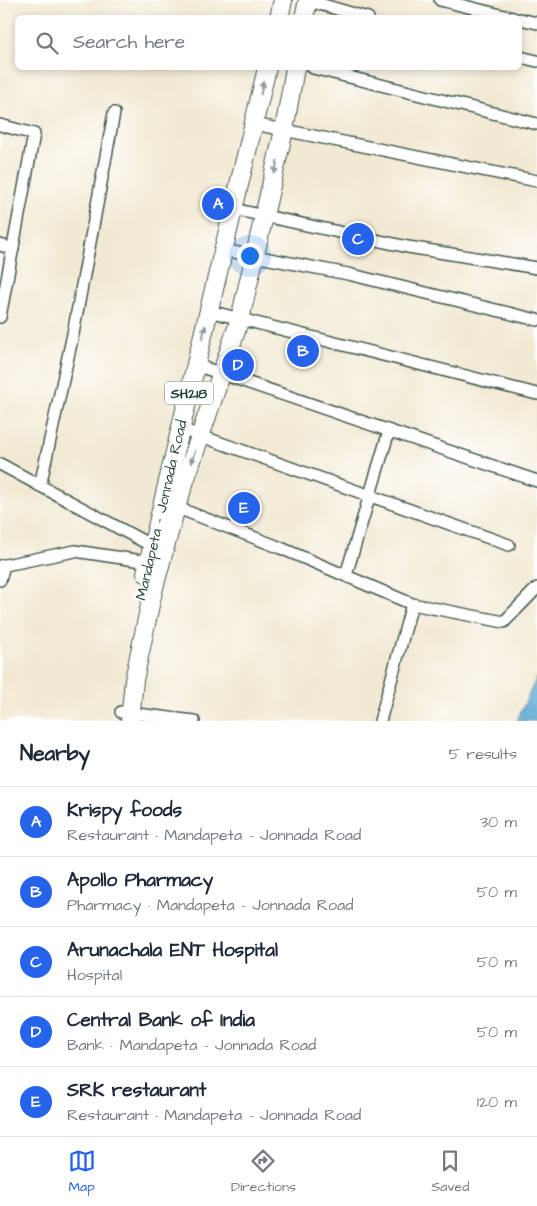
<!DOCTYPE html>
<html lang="en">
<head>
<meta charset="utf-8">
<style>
	:root { --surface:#fff; --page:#f2f2f3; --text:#1f2937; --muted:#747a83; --line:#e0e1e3; --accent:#2563eb }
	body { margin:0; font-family:"Architects Daughter",sans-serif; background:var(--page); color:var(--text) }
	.you { position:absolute; left:249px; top:255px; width:18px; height:18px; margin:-12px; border:4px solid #fff; border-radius:50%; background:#1a73e8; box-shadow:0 0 0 8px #1a73e833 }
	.badge { display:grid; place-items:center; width:32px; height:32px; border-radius:50%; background:var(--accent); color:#fff; font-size:16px; font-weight:700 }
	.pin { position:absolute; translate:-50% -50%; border:2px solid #fff; box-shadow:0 1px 5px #0006 }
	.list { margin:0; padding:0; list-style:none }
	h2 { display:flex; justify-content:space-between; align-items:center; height:65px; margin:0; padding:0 20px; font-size:21px }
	h2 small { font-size:16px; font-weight:400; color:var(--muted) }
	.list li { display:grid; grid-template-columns:32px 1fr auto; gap:15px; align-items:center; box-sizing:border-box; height:70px; padding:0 20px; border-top:1px solid var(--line) }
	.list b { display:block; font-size:19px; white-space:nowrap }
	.list p { margin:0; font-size:16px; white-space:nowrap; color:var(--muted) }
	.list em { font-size:16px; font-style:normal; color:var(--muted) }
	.icon { flex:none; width:28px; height:28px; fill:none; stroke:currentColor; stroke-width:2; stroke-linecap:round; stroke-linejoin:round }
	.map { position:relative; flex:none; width:537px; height:721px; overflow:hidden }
	.search { position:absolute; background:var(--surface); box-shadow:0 2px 8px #0003; left:15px; right:15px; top:15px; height:55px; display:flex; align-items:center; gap:12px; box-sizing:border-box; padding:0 18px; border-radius:8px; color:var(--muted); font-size:19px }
	.sheet { height:415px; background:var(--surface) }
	nav { display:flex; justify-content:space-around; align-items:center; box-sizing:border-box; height:70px; border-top:1px solid var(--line); background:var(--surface); font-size:14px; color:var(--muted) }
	nav a { display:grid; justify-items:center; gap:2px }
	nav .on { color:var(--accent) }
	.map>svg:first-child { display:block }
	.water { fill:#58a7d2; stroke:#3c7283 }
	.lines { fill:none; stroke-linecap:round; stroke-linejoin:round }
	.minor-casing { stroke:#3f574c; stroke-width:14 }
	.primary-casing { stroke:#3f574c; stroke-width:20 }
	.minor { stroke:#fff; stroke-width:11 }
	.primary { stroke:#fff; stroke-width:18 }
	.oneway { fill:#8f9e9a }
	.labels { text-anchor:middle; stroke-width:4.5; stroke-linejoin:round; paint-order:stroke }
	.shield { fill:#fff; stroke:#627771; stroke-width:1 }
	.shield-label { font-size:14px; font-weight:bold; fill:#1f3d34 }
	.street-label { font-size:15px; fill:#1f3d34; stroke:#fff }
</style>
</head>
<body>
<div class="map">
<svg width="537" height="721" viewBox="0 0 537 721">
	<rect width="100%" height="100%" fill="#fff"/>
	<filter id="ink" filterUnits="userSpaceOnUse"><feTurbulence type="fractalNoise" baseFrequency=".02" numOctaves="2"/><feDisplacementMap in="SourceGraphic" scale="10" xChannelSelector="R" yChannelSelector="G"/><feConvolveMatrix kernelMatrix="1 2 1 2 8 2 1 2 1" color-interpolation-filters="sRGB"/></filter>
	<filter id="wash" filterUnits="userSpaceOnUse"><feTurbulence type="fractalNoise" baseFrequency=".0096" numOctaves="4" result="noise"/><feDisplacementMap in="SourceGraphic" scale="20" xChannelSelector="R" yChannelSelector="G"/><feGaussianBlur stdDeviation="1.12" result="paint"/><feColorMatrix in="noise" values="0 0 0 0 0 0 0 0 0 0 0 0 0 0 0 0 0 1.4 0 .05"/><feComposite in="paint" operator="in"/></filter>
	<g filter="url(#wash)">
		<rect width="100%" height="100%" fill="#f2e9d2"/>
		<!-- water -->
		<polygon class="water" points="537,676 537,721 518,721 517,720"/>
	</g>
	<g filter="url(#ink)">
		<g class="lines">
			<!-- minor casing -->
			<g class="minor-casing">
				<g id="minor">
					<polyline points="306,0 368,18"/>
					<polyline points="440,0 513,18"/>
					<polyline points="520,19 537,23"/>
					<polyline points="520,57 537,61"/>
					<polyline points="313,68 537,124"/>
					<polyline points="254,124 537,181"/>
					<polyline points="0,125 34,134 0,317"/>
					<polyline points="233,209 408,247 537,268"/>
					<polyline points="0,245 13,249"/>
					<polyline points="223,250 348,274 537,320"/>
					<polyline points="209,311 537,394"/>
					<polyline points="196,365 537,481"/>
					<polyline points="181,429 509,545"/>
					<polyline points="0,464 152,546"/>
					<polyline points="40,486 73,334 114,113"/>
					<polyline points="170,505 276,546 412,604 380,721"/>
					<polyline points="0,566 75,551 149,562"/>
					<polyline points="346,575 389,431"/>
					<polyline points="0,580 4,565"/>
					<polyline points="412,604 504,622 537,588"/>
					<polyline points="121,712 194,721"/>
				</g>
			</g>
			<!-- primary casing -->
			<g class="primary-casing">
				<g id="primary">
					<polyline points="279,18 283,0"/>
					<polyline points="304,18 308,0"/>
					<polyline points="146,573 267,68"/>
					<polyline points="130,721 134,680 153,591 176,507 240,319 284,130 295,68"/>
				</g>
			</g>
			<!-- minor -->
			<use href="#minor" class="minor"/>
			<!-- primary -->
			<use href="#primary" class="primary"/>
		</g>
		<!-- one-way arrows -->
		<defs><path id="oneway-solid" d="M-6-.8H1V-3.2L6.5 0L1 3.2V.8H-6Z" transform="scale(1.25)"/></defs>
		<g class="oneway">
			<use href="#oneway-solid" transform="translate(262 88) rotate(-77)"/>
			<use href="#oneway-solid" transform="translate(276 167) rotate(103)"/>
			<use href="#oneway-solid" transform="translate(204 332) rotate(-77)"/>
			<use href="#oneway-solid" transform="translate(193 457) rotate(109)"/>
		</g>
	</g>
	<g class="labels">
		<!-- shield labels -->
		<rect class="shield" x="165" y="381.5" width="48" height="23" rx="4"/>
		<g class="shield-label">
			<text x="189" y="398">SH218</text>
		</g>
		<!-- street labels -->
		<g class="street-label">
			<text transform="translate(161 510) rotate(-77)" y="5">Mandapeta - Jonnada Road</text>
		</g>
	</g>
</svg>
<div class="you"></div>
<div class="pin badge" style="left:218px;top:204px">A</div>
<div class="pin badge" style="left:303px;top:351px">B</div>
<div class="pin badge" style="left:358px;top:239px">C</div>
<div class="pin badge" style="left:238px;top:365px">D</div>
<div class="pin badge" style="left:244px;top:508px">E</div>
<div class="search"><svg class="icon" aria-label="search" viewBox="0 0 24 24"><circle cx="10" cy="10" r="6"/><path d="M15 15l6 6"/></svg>Search here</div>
</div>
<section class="sheet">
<h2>Nearby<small>5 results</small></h2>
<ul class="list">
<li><span class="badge">A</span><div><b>Krispy foods</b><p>Restaurant · Mandapeta - Jonnada Road</p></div><em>30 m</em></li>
<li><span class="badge">B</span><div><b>Apollo Pharmacy</b><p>Pharmacy · Mandapeta - Jonnada Road</p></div><em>50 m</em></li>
<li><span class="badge">C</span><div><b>Arunachala ENT Hospital</b><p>Hospital</p></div><em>50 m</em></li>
<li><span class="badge">D</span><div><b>Central Bank of India</b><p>Bank · Mandapeta - Jonnada Road</p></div><em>50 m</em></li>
<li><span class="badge">E</span><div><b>SRK restaurant</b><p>Restaurant · Mandapeta - Jonnada Road</p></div><em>120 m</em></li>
</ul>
</section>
<nav>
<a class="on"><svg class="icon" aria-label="map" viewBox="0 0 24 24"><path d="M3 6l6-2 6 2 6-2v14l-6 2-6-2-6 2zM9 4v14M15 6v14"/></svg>Map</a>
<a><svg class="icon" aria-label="directions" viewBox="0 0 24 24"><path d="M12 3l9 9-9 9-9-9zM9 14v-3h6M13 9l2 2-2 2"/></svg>Directions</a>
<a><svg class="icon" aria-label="saved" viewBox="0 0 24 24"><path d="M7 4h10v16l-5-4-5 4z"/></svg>Saved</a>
</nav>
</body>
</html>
